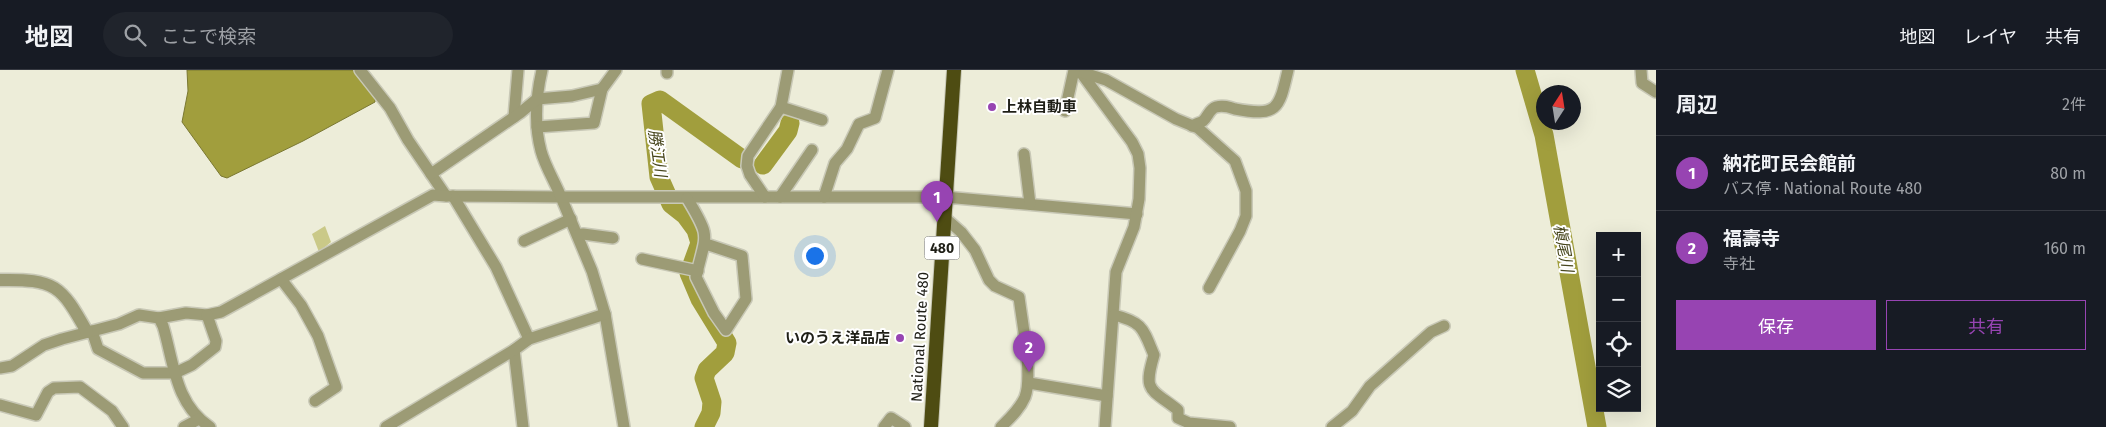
<!DOCTYPE html>
<html lang="ja">
<head>
<meta charset="utf-8">
<style>
	:root { --surface:#171b24; --page:#20242c; --text:#f1f3f6; --muted:#9ea1a6; --line:#363941; --accent:#9744b2 }
	body { margin:0; font-family:"Fira Sans","Noto Sans JP",sans-serif; background:var(--page); color:var(--text) }
	.controls { position:absolute; right:15px; bottom:15px; display:grid; overflow:hidden; border-radius:0px; box-shadow:0 5px 20px #0002 }
	.controls button { width:45px; height:45px; display:grid; place-items:center; padding:0; border:0; border-bottom:1px solid var(--line); background:var(--surface); color:var(--text); font:25px sans-serif }
	.compass { position:absolute; left:1536px; top:15px; width:45px; height:45px; border-radius:50%; background:var(--surface); box-shadow:0 5px 20px #0002; rotate:12deg }
	.you { position:absolute; left:814px; top:185px; width:18px; height:18px; margin:-12px; border:4px solid #fff; border-radius:50%; background:#1a73e8; box-shadow:0 0 0 8px #1a73e833 }
	.badge { display:grid; place-items:center; width:32px; height:32px; border-radius:50%; background:var(--accent); color:#fff; font-size:16px; font-weight:700 }
	.pin { position:absolute; translate:-50% -41px; filter:drop-shadow(0 1px 2px #0008) }
	.pin::after { content:''; position:absolute; top:26px; width:18px; height:15px; background:inherit; clip-path:polygon(0 0,100% 0,50% 100%) }
	.list { margin:0; padding:0; list-style:none }
	h2 { display:flex; justify-content:space-between; align-items:center; height:65px; margin:0; padding:0 20px; font-size:21px }
	h2 small { font-size:16px; font-weight:400; color:var(--muted) }
	.list li { display:grid; grid-template-columns:32px 1fr auto; gap:15px; align-items:center; box-sizing:border-box; height:75px; padding:0 20px; border-top:1px solid var(--line) }
	.list b { display:block; font-size:19px; white-space:nowrap }
	.list p { margin:0; font-size:16px; white-space:nowrap; color:var(--muted) }
	.list em { font-size:16px; font-style:normal; color:var(--muted) }
	.actions { display:flex; gap:10px; padding:15px 20px }
	.actions a { flex:1; padding:11px 0; border:1px solid var(--accent); border-radius:0px; text-align:center; font-size:18px; color:var(--accent) }
	.actions .main { background:var(--accent); color:#fff }
	.icon { flex:none; width:28px; height:28px; fill:none; stroke:currentColor; stroke-width:2; stroke-linecap:round; stroke-linejoin:round }
	.map { position:relative; flex:none; width:1656px; height:357px; overflow:hidden }
	header { display:flex; align-items:center; gap:30px; box-sizing:border-box; height:70px; padding:0 25px; background:var(--surface); border-bottom:1px solid var(--line) }
	header strong { font-size:24px }
	nav { display:flex; gap:28px; margin-inline-start:auto; font-size:18px }
	.search { width:350px; height:45px; background:var(--page); display:flex; align-items:center; gap:12px; box-sizing:border-box; padding:0 18px; border-radius:28px; color:var(--muted); font-size:19px }
	main { display:flex }
	aside { flex:1; background:var(--surface) }
	.map>svg:first-child { display:block }
	.green { fill:#cac988 }
	.water { fill:#a19e3d; stroke:#7a7832 }
	.lines { fill:none; stroke-linecap:round; stroke-linejoin:round }
	.river { stroke:#a19e3d; stroke-width:19 }
	.minor-casing { stroke:#c8c8b6; stroke-width:14 }
	.tertiary-casing { stroke:#c8c8b6; stroke-width:15 }
	.trunk-casing { stroke:#c8c8b6; stroke-width:16 }
	.minor { stroke:#9c9b75; stroke-width:11 }
	.tertiary { stroke:#9c9b75; stroke-width:12 }
	.trunk { stroke:#4e4c12; stroke-width:14 }
	.poi-dot { fill:#9744b2; stroke:#fff; stroke-width:2 }
	.labels { text-anchor:middle; stroke-width:4; stroke-linejoin:round; paint-order:stroke }
	.shield { fill:#fff; stroke:#62625d; stroke-width:1 }
	.shield-label { font-size:14px; font-weight:bold; fill:#1f1f17 }
	.poi-label { font-size:15px; font-weight:bold; fill:#1f1f17; stroke:#fff; text-anchor:start }
	.street-label { font-size:15px; fill:#1f1f17; stroke:#fff }
	.water-label { font-size:16px; font-style:italic; fill:#48471e; stroke:#fff }
</style>
</head>
<body>
<header>
<strong>地図</strong>
<div class="search"><svg class="icon" aria-label="search" viewBox="0 0 24 24"><circle cx="10" cy="10" r="6"/><path d="M15 15l6 6"/></svg>ここで検索</div>
<nav><a>地図</a><a>レイヤ</a><a>共有</a></nav>
</header>
<main>
<div class="map">
<svg width="1656" height="357" viewBox="0 0 1656 357">
	<rect width="100%" height="100%" fill="#ededd9"/>
	<!-- green -->
	<polygon class="green" points="325,156 331,172 319,182 312,164"/>
	<!-- water -->
	<polygon class="water" points="187,0 353,0 375,27 375,32 303,71 227,108 221,106 182,52 188,21"/>
	<g class="lines">
		<!-- river -->
		<g class="river">
			<polyline points="1525,0 1544,65 1597,357"/>
			<polyline points="763,95 788,61 790,53"/>
			<polyline points="704,357 711,343 712,332 704,308 707,300 725,283 727,273 700,229 689,203 700,173 696,160 685,145 671,134 659,107 651,34 660,30 742,89"/>
		</g>
		<!-- minor casing -->
		<g class="minor-casing">
			<g id="minor">
				<polyline points="360,0 390,38 408,70 446,126 561,127 592,201 605,244 624,357"/>
				<path d="M542,0C536,26 534,55 541,81C545,96 555,112 561,127H945L1137,144"/>
				<polyline points="1079,0 1132,72 1138,84 1140,98 1139,129 1134,157 1116,202 1105,357"/>
				<polyline points="1641,0 1642,13 1656,22"/>
				<polyline points="1078,1 1106,10 1176,49 1198,58 1235,91 1246,121 1246,146 1240,161 1209,218"/>
				<polyline points="667,3 667,0"/>
				<polyline points="781,37 822,50"/>
				<polyline points="1065,41 1074,0"/>
				<polyline points="514,47 518,0"/>
				<path d="M1192,56C1195,54 1200,53 1203,51C1208,47 1209,39 1216,37C1223,35 1229,37 1235,39C1278,47 1279,39 1288,0"/>
				<polyline points="537,57 594,53 602,19 616,0"/>
				<polyline points="1024,84 1030,134"/>
				<polyline points="431,104 520,43 537,29 572,26 602,19"/>
				<polyline points="453,126 496,197 529,269"/>
				<polyline points="765,127 750,105 747,96 748,86 781,37 788,0"/>
				<polyline points="780,127 812,80"/>
				<polyline points="824,127 835,93 847,79 859,54 875,48 888,0"/>
				<path d="M687,128C712,169 706,163 696,207L714,243L726,260L746,229L742,186L706,174"/>
				<path d="M944,147L961,162L975,180L989,210L995,216L1019,227C1022,252 1033,306 1025,327C1020,339 1010,348 1001,357"/>
				<polyline points="578,165 583,164 613,168"/>
				<polyline points="524,171 571,149"/>
				<polyline points="642,189 698,201"/>
				<polyline points="281,209 301,235 318,266 336,317 315,331"/>
				<path d="M1114,245C1143,252 1143,259 1154,285C1143,322 1150,318 1178,340V348L1189,353L1230,357"/>
				<polyline points="159,248 186,243 207,245 221,242 433,125 446,126"/>
				<polyline points="92,261 98,279 143,303 175,303 192,295 215,277 216,271 207,245"/>
				<polyline points="514,280 523,357"/>
				<path d="M0,298L12,296L44,275L62,269L119,254L139,245L159,248L163,256C174,293 175,334 210,357"/>
				<polyline points="1029,313 1107,326"/>
				<polyline points="0,335 36,345 48,322 54,318 80,317 112,341 123,357"/>
				<polyline points="184,357 199,349"/>
				<polyline points="386,357 514,280 529,269 605,244"/>
				<polyline points="884,357 891,348 905,357"/>
				<polyline points="1332,357 1352,341 1370,316 1431,262 1444,256"/>
			</g>
		</g>
		<!-- tertiary casing -->
		<g class="tertiary-casing">
			<path id="tertiary" d="M0,210C55,209 61,215 87,262"/>
		</g>
		<!-- trunk casing -->
		<g class="trunk-casing">
			<polyline id="trunk" points="931,357 954,0"/>
		</g>
		<!-- minor -->
		<use href="#minor" class="minor"/>
		<!-- tertiary -->
		<use href="#tertiary" class="tertiary"/>
		<!-- trunk -->
		<use href="#trunk" class="trunk"/>
	</g>
	<!-- markers -->
	<g class="poi-dot">
		<circle cx="992" cy="37" r="5"/>
		<circle cx="900" cy="268" r="5"/>
	</g>
	<g class="labels">
		<!-- shield labels -->
		<rect class="shield" x="924.5" y="166.5" width="35" height="23" rx="4"/>
		<g class="shield-label">
			<text x="942" y="183">480</text>
		</g>
		<!-- poi labels -->
		<g class="poi-label">
			<text x="1002" y="42">上林自動車</text>
			<text x="890" y="273" text-anchor="end">いのうえ洋品店</text>
		</g>
		<!-- street labels -->
		<g class="street-label">
			<text transform="translate(920 267) rotate(-87)" y="5">National Route 480</text>
		</g>
		<!-- water labels -->
		<g class="water-label">
			<text transform="translate(658 83) rotate(82)" y="6">勝江川</text>
			<text transform="translate(1564 178) rotate(80)" y="6">槇尾川</text>
		</g>
	</g>
</svg>
<div class="controls">
<button>+</button>
<button>−</button>
<button><svg class="icon" aria-label="locate" viewBox="0 0 24 24"><circle cx="12" cy="12" r="6"/><path d="M12 2v4M12 18v4M2 12h4M18 12h4"/></svg></button>
<button><svg class="icon" aria-label="layers" viewBox="0 0 24 24"><path d="M12 4l9 5-9 5-9-5zM3 14l9 5 9-5"/></svg></button>
</div>
<svg class="compass" viewBox="-18 -18 36 36"><path d="M0-13l5 13h-10z" fill="#e53935"/><path d="M0 13l5-13h-10z" fill="#9ea1a6"/></svg>
<div class="you"></div>
<div class="pin badge" style="left:937px;top:152px">1</div>
<div class="pin badge" style="left:1029px;top:302px">2</div>
</div>
<aside>
<h2>周辺<small>2件</small></h2>
<ul class="list">
<li><span class="badge">1</span><div><b>納花町民会館前</b><p>バス停 · National Route 480</p></div><em>80 m</em></li>
<li><span class="badge">2</span><div><b>福壽寺</b><p>寺社</p></div><em>160 m</em></li>
</ul>
<div class="actions"><a class="main">保存</a><a>共有</a></div>
</aside>
</main>
</body>
</html>
